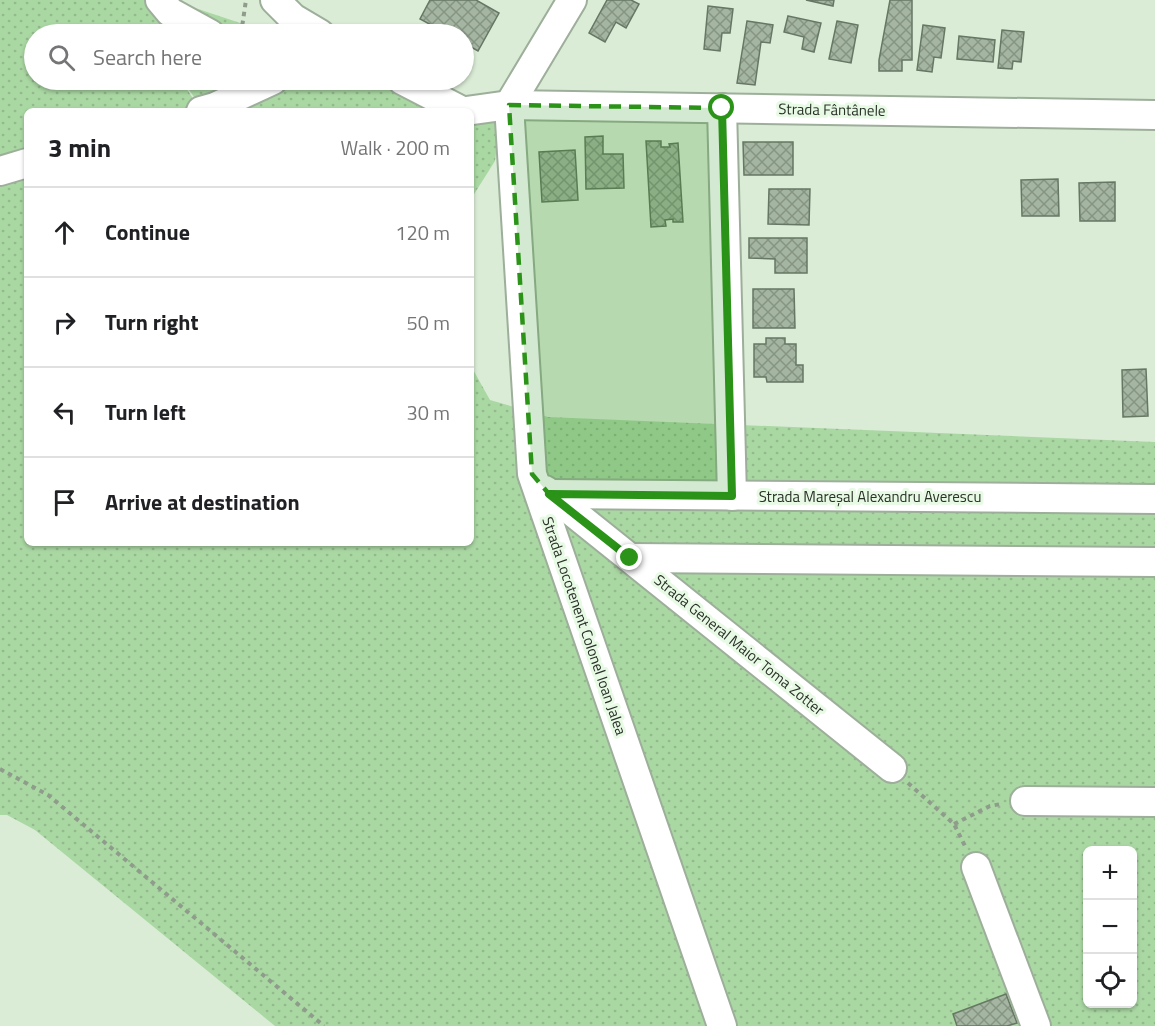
<!DOCTYPE html>
<html lang="en">
<head>
<meta charset="utf-8">
<style>
	:root { --surface:#fff; --page:#f2f2f2; --text:#202124; --muted:#757577; --line:#e0e0e0 }
	body { margin:0; font-family:"Titillium Web",sans-serif; background:var(--page); color:var(--text) }
	.controls { position:absolute; right:18px; bottom:18px; display:grid; overflow:hidden; border-radius:9px; box-shadow:0 2px 4px #0004 }
	.controls button { width:54px; height:54px; display:grid; place-items:center; padding:0; border:0; border-bottom:2px solid var(--line); background:var(--surface); color:var(--text); font:30px sans-serif }
	.stop { position:absolute; width:18px; height:18px; margin:-14px; border:4px solid #2a9318; border-radius:50%; background:#fff }
	.stop.end { background:#2a9318; border-color:#fff; box-shadow:0 2px 6px #0008 }
	.list { margin:0; padding:0; list-style:none }
	h2 { display:flex; justify-content:space-between; align-items:center; height:78px; margin:0; padding:0 24px; font-size:26px }
	h2 small { font-size:20px; font-weight:400; color:var(--muted) }
	.list li { display:grid; grid-template-columns:39px 1fr auto; gap:18px; align-items:center; box-sizing:border-box; height:90px; padding:0 24px; border-top:2px solid var(--line) }
	.list b { display:block; font-size:22px; white-space:nowrap }
	.list em { font-size:20px; font-style:normal; color:var(--muted) }
	.icon { flex:none; width:33px; height:33px; fill:none; stroke:currentColor; stroke-width:2; stroke-linecap:round; stroke-linejoin:round }
	.map { position:relative; flex:none; width:1155px; height:1026px; overflow:hidden }
	.search { position:absolute; background:var(--surface); box-shadow:0 2px 4px #0004; left:24px; top:24px; width:450px; height:66px; display:flex; align-items:center; gap:15px; box-sizing:border-box; padding:0 21px; border-radius:33px; color:var(--muted); font-size:22px }
	.panel { position:absolute; background:var(--surface); box-shadow:0 2px 4px #0004; left:24px; top:108px; width:450px; height:438px; border-radius:9px }
	.map>svg:first-child { display:block }
	.grass { fill:url(#grass-dots); fill-rule:evenodd }
	.building { fill:url(#building-cross-hatch); stroke:#667763; stroke-width:1.5 }
	.lines { fill:none; stroke-linecap:round; stroke-linejoin:round }
	.minor-casing { stroke:#9daf9a; stroke-width:32 }
	.path { stroke:#8f9c8c; stroke-width:4; stroke-dasharray:4.5 4.5; stroke-linecap:butt }
	.minor { stroke:#fff; stroke-width:28 }
	.route { stroke:#2a9318; stroke-width:8 }
	.marked { fill:#2a9318; fill-opacity:0.2; stroke:#2a9318; stroke-width:4.5; stroke-dasharray:12 8; stroke-linejoin:round }
	.labels { text-anchor:middle; stroke-width:6; stroke-linejoin:round; paint-order:stroke }
	.street-label { font-size:15px; fill:#2a3129; stroke:#e7fae4 }
</style>
</head>
<body>
<div class="map">
<svg width="1155" height="1026" viewBox="0 0 1155 1026">
	<defs>
		<pattern id="grass-dots" width="8" height="8" patternUnits="userSpaceOnUse" patternTransform="scale(1.5)"><rect width="8" height="8" fill="#aad8a3"/><path d="M2 2h.1M6 6h.1" fill="none" stroke="#92ba8c" stroke-width="1.8" stroke-linecap="round"/></pattern>
		<pattern id="building-cross-hatch" width="8" height="8" patternUnits="userSpaceOnUse" patternTransform="scale(1.5)"><rect width="8" height="8" fill="#a4b6a1"/><path d="M0 0l8 8M0 8l8-8" fill="none" stroke="#869583"/></pattern>
	</defs>
	<rect width="100%" height="100%" fill="#daecd6"/>
	<!-- grass -->
	<g class="grass">
		<path d="M0,0H179L183,4L273,34H34V80H181L201,111H27V543H471V366L490,400L548,417L1155,442V1026H275L35,830L7,815H0ZM1088,850H1132V1004H1088Z"/>
		<polygon points="182,80 401,80 501,118 495,161 471,199 471,111 204,111"/>
	</g>
	<!-- building -->
	<g class="building">
		<polygon points="430,0 476,0 499,13 478,51 464,43 464,34 448,34 420,19"/>
		<polygon points="607,0 631,0 639,4 626,28 616,22 605,42 589,33"/>
		<polygon points="806,0 834,0 833,6"/>
		<polygon points="890,0 912,0 912,60 902,60 902,71 879,71 879,60"/>
		<polygon points="708,6 733,9 730,33 722,33 720,51 704,49"/>
		<polygon points="788,16 821,23 814,52 802,49 804,37 784,32"/>
		<polygon points="747,21 773,25 770,43 761,42 755,85 737,83"/>
		<polygon points="837,21 858,25 851,63 829,59"/>
		<polygon points="923,25 945,28 941,58 934,57 932,72 917,70"/>
		<polygon points="1002,30 1024,32 1021,62 1013,61 1012,69 998,68"/>
		<polygon points="959,36 995,40 993,62 957,59"/>
		<polygon points="603,136 603,154 623,154 624,188 586,189 585,137"/>
		<polygon points="646,141 661,141 661,147 670,147 669,144 678,143 683,222 673,222 673,219 665,220 666,226 651,227"/>
		<polygon points="743,142 793,142 793,175 744,175"/>
		<polygon points="575,150 578,200 542,202 539,152"/>
		<polygon points="1058,179 1059,216 1022,216 1021,180"/>
		<polygon points="1115,182 1115,221 1080,221 1079,183"/>
		<polygon points="769,189 810,189 809,225 768,224"/>
		<polygon points="749,238 807,238 807,273 775,273 775,259 749,258"/>
		<polygon points="753,289 794,289 795,328 753,328"/>
		<polygon points="766,338 785,338 785,344 796,344 796,365 803,365 803,382 767,382 766,377 754,377 754,344 766,344"/>
		<polygon points="1146,369 1148,416 1123,417 1122,370"/>
		<polygon points="1006,994 1017,1023 1007,1026 957,1026 953,1014"/>
	</g>
	<g class="lines">
		<!-- minor casing -->
		<g class="minor-casing">
			<g id="minor">
				<polyline points="160,0 170,12 210,34"/>
				<polyline points="275,0 293,18 320,34"/>
				<polyline points="402,80 462,111"/>
				<polyline points="509,105 532,474 722,1026"/>
				<polyline points="509,105 572,0"/>
				<polyline points="722,108 732,496"/>
				<polyline points="201,111 215,107 273,80"/>
				<polyline points="466,111 509,105 1155,115"/>
				<polyline points="0,171 27,163"/>
				<polyline points="545,490 892,768"/>
				<polyline points="549,494 1155,499"/>
				<polyline points="630,558 1155,562"/>
				<polyline points="1025,801 1155,802"/>
				<polyline points="976,867 1036,1026"/>
			</g>
		</g>
		<!-- path -->
		<g class="path">
			<polyline points="241,34 246,0"/>
			<polyline points="0,769 48,795 324,1026"/>
			<polyline points="908,783 954,824 965,846"/>
			<polyline points="954,824 990,806 1001,804"/>
		</g>
		<!-- minor -->
		<use href="#minor" class="minor"/>
	</g>
	<g class="lines">
		<!-- route -->
		<polyline class="route" points="630,558 549,494 732,496 722,108"/>
	</g>
	<!-- marked area -->
	<path class="marked" d="M509,105L722,108L732,496L549,494L532,474Z"/>
	<g class="labels">
		<!-- street labels -->
		<g class="street-label">
			<text transform="translate(832 110) rotate(1)" y="5">Strada Fântânele</text>
			<text x="870" y="502">Strada Mareșal Alexandru Averescu</text>
			<text transform="translate(584 626) rotate(71)" y="5">Strada Locotenent Colonel Ioan Jalea</text>
			<text transform="translate(739 645) rotate(39)" y="5">Strada General Maior Toma Zotter</text>
		</g>
	</g>
</svg>
<div class="controls">
<button>+</button>
<button>−</button>
<button><svg class="icon" aria-label="locate" viewBox="0 0 24 24"><circle cx="12" cy="12" r="6"/><path d="M12 2v4M12 18v4M2 12h4M18 12h4"/></svg></button>
</div>
<div class="stop" style="left:722px;top:108px"></div>
<div class="stop end" style="left:630px;top:558px"></div>
<div class="search"><svg class="icon" aria-label="search" viewBox="0 0 24 24"><circle cx="10" cy="10" r="6"/><path d="M15 15l6 6"/></svg>Search here</div>
<section class="panel">
<h2>3 min<small>Walk · 200 m</small></h2>
<ul class="list">
<li><svg class="icon" aria-label="ahead" viewBox="0 0 24 24"><path d="M12 20V5M6 11l6-6 6 6"/></svg><div><b>Continue</b></div><em>120 m</em></li>
<li><svg class="icon" aria-label="right" viewBox="0 0 24 24"><path d="M7 20v-9h11M14 6l5 5-5 5"/></svg><div><b>Turn right</b></div><em>50 m</em></li>
<li><svg class="icon" aria-label="left" viewBox="0 0 24 24"><path d="M17 20v-9H6M10 6l-5 5 5 5"/></svg><div><b>Turn left</b></div><em>30 m</em></li>
<li><svg class="icon" aria-label="arrive" viewBox="0 0 24 24"><path d="M6 21V4h12l-3 4 3 4H6"/></svg><div><b>Arrive at destination</b></div></li>
</ul>
</section>
</div>
</body>
</html>
